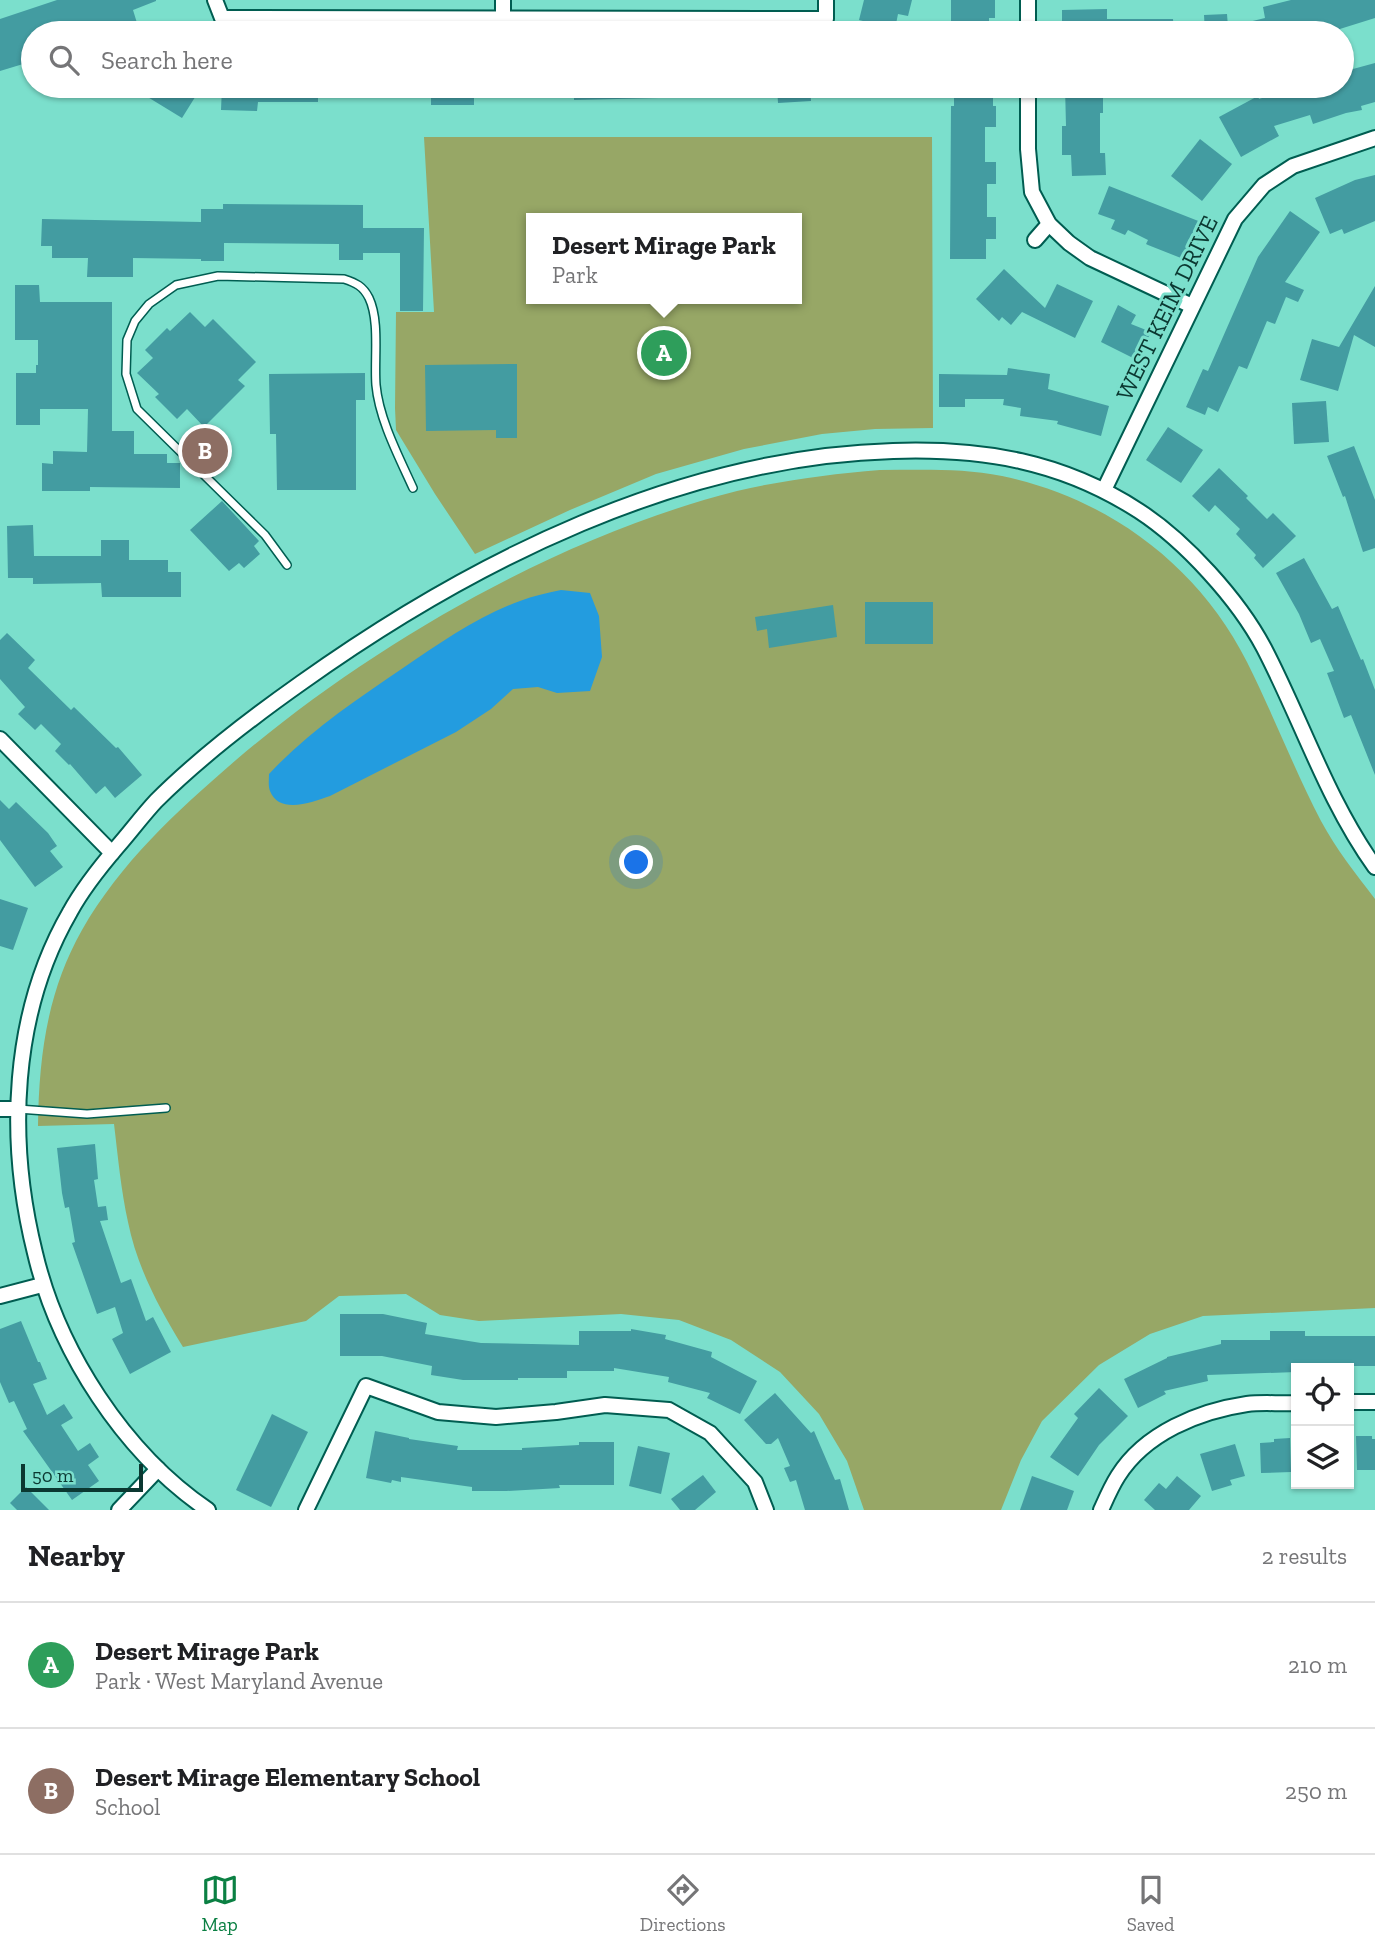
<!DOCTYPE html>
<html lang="en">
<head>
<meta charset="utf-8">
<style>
	:root { --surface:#fff; --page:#f6f6f6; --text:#202124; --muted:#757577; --line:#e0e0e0; --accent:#0b8043 }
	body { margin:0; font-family:"Zilla Slab",serif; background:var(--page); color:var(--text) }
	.controls { position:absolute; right:21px; bottom:21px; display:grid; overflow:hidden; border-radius:0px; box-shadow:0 2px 5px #0004 }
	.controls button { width:63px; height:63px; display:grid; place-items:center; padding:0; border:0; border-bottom:2px solid var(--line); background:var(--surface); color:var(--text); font:35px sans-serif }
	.scale { position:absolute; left:21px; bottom:18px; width:122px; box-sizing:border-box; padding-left:7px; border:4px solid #0b3831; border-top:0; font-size:19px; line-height:24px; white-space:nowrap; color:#0b3831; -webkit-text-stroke:5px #7bdfcc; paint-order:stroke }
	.you { position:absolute; left:637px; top:863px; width:24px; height:24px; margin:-18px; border:5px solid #fff; border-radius:50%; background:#1a73e8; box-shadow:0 0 0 10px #1a73e833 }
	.badge { display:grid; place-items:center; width:46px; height:46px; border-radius:50%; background:var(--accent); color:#fff; font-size:23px; font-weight:700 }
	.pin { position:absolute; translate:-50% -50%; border:4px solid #fff; box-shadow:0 2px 7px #0006 }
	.popup { position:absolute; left:526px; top:213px; width:276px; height:91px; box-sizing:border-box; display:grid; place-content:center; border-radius:0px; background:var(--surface); filter:drop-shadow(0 2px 5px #0005); font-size:23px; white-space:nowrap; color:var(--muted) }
	.popup b { font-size:26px; color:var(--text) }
	.popup::after { content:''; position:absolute; left:50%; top:100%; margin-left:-14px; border:14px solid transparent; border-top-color:var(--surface) }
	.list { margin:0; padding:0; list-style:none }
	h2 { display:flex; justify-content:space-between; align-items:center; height:91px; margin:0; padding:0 28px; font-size:30px }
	h2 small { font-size:23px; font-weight:400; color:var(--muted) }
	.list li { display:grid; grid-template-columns:46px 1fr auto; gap:21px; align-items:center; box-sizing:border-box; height:126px; padding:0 28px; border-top:2px solid var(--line) }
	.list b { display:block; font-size:26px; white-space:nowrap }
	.list p { margin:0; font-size:23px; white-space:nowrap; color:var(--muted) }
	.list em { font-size:23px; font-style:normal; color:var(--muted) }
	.icon { flex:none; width:38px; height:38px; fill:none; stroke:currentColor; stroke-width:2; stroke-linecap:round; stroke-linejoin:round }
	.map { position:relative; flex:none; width:1375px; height:1510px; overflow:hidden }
	.search { position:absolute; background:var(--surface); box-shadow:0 2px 5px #0004; left:21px; right:21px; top:21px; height:77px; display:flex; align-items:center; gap:18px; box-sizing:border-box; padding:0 24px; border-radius:38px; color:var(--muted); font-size:26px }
	.sheet { height:343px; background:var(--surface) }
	nav { display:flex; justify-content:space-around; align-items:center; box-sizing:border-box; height:98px; border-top:2px solid var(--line); background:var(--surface); font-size:19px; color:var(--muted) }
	nav a { display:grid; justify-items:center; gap:4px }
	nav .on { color:var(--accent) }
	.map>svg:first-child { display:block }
	.green { fill:#97a766; fill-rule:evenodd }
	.water { fill:#239cdf }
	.building { fill:#439ca1 }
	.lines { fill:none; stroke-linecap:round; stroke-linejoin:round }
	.lane-casing { stroke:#005d51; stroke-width:10 }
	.street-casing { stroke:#005d51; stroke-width:18 }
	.lane { stroke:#fff; stroke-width:7 }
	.street { stroke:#fff; stroke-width:14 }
	.labels { text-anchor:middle; stroke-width:6; stroke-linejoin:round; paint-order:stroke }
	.street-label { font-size:24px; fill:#0b3831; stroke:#7bdfcc }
</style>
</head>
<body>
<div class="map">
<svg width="1375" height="1510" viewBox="0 0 1375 1510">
	<rect width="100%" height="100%" fill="#7bdfcc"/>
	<!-- green -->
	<g class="green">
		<path d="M424,137H932L933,428L875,429L822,434L744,449L656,474L570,510L475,554L435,494L396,430L395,408L396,312H434ZM531,218H797V299H531Z"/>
		<path d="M880,470C921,470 962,468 1002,476C1108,498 1198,565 1247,662C1273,714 1294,769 1321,821C1336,849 1356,874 1375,899V1308L1203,1316L1150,1334L1099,1365L1042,1421L1021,1460L1001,1510H864L847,1461L819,1414L780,1372L731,1340L679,1320L621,1314L479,1321L440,1315L406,1294L339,1296L306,1321L183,1347C159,1308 137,1267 128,1222C121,1190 118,1157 114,1124L38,1126C39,1056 47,992 82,930C121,862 177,811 236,760C375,642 560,536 737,491C784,480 832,474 880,470Z"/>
	</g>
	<!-- water -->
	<path class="water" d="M561,590L590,593L599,616L602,657L590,691L557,693L538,687L513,689L491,709L456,732L330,796C313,802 279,815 270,791C268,786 269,779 269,774C308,732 356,700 403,668C440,643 478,616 520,601C533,596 547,593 561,590Z"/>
	<!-- building -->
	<g class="building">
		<polygon points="57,0 156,0 156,1 133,10 137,23 103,33 33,33 33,61 0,71 0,19"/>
		<polygon points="864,0 912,0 908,16 898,14 895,29 859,20"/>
		<polygon points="951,0 995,0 995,18 989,18 989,33 951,33"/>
		<polygon points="1291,0 1375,0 1375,18 1327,33 1205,33 1204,15 1227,14 1228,27 1265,18 1263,7"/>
		<polygon points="1107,9 1107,19 1173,19 1174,33 1062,33 1062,10"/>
		<polygon points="1375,63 1375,102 1361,106 1362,110 1346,113 1313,124 1310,115 1274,126 1279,136 1241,157 1219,117 1258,96 1259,99 1299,86 1342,86 1342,72"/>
		<polygon points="152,86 202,86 182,118 146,96"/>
		<polygon points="222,86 318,86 318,102 258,102 257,111 221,110"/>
		<polygon points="384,86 474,86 474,105 431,105 431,98 384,98"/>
		<polygon points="574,86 659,86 659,98 574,100"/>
		<polygon points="777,86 810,86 811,101 778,103"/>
		<polygon points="954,86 993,86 993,106 996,106 996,127 985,127 985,162 996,162 996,184 987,184 987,217 996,217 996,239 986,239 986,259 950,259 951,106 954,106"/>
		<polygon points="1065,86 1094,86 1094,91 1103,91 1103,113 1100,113 1100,153 1105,153 1106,175 1072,176 1071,155 1062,155 1062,126 1066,126"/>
		<polygon points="1200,139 1232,164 1202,201 1171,176"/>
		<polygon points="1375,175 1375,221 1344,234 1342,229 1330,234 1315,198 1355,180"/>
		<polygon points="1109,186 1206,224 1191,262 1148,245 1146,244 1148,240 1128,230 1125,235 1111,229 1115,220 1098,214"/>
		<polygon points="223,204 363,205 363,228 424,228 423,311 400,311 400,253 363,253 363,260 339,260 339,244 224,243 224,261 201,261 201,259 133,258 133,277 87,277 88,258 52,258 52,246 41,246 42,219 201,222 201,209 223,209"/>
		<polygon points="1290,211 1320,232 1285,282 1304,290 1298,302 1286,297 1275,324 1267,321 1247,369 1239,366 1218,412 1208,407 1205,415 1186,407 1203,369 1208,371 1258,257"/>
		<polygon points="1004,269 1045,308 1057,284 1093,301 1075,338 1022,312 1011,325 1002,317 999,321 976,299"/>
		<polygon points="15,285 39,285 40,302 112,302 112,431 134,431 134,454 167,454 167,463 180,463 180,488 90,487 90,491 42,491 42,463 53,464 53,451 87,452 88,409 40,409 40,425 16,425 16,373 36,373 36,365 38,365 38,340 15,340"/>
		<polygon points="1375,286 1375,347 1354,335 1338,391 1300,380 1312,339 1339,347"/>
		<polygon points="1118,305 1136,315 1131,324 1151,332 1137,360 1101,342"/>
		<polygon points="190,312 205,327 213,319 256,362 238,380 245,386 204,427 187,409 177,419 155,397 159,394 137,373 153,358 145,350 167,328 170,331"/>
		<polygon points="517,364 517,438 496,438 496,430 426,431 425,365"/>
		<polygon points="1008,368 1050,374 1048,389 1109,406 1101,436 1057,424 1058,421 1020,416 1021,408 1003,405 1004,399 965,399 965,407 939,407 939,374 1007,375"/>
		<polygon points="365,373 365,400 356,400 356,490 277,490 276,434 270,434 269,374"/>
		<polygon points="1326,401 1329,442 1294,444 1292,403"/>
		<polygon points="1168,427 1203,450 1181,483 1146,460"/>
		<polygon points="1354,446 1375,500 1375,548 1363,552 1345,496 1343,497 1327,456"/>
		<polygon points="1219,468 1248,496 1246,498 1267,519 1273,513 1296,536 1263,568 1254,558 1256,555 1236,534 1240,529 1215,505 1209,512 1192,496"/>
		<polygon points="222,501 259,541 254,546 260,554 244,568 239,563 229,571 190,530"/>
		<polygon points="33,525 34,556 101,556 101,540 129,540 129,560 168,560 168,572 181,572 181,597 102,597 101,583 33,584 33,578 8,578 7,526"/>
		<polygon points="1304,558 1332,609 1338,606 1361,660 1363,659 1375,690 1375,775 1351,715 1344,718 1327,673 1334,671 1320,639 1311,643 1299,614 1276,573"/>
		<rect x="865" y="602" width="68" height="42"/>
		<polygon points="833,605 837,637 769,648 767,629 757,631 755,617"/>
		<polygon points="7,633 35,660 28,668 71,710 74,707 116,748 118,747 142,775 115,798 105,786 96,794 70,764 69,765 55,751 61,744 41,724 35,730 18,714 25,707 0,679 0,640"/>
		<polygon points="0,800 9,809 16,802 48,833 57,846 50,851 63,867 35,887 0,840"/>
		<polygon points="0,899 28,908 13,950 0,946"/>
		<polygon points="95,1144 98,1179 94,1180 98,1207 106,1206 108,1220 100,1221 121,1283 131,1279 146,1321 153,1317 171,1352 130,1374 112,1339 123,1333 115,1307 97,1314 72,1243 75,1242 69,1207 65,1208 62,1193 57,1148"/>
		<polygon points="340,1314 383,1314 427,1323 425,1334 481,1343 579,1345 579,1331 631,1331 631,1329 666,1335 665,1339 712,1352 711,1357 757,1381 740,1414 707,1398 710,1393 668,1382 669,1377 614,1368 614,1371 567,1371 567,1378 518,1378 518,1380 463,1380 431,1375 432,1366 382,1356 340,1356"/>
		<polygon points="21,1321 38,1362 40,1362 47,1379 33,1384 47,1415 64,1404 73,1418 61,1425 78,1451 90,1443 99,1457 88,1465 99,1481 72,1500 23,1431 27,1429 14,1401 9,1403 0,1382 0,1329"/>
		<polygon points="1270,1331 1305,1331 1305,1336 1375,1336 1375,1366 1352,1366 1352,1368 1296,1368 1296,1372 1207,1375 1208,1381 1164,1391 1166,1394 1138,1408 1124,1379 1167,1358 1167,1357 1221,1344 1221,1340 1270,1340"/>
		<polygon points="1099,1388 1128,1416 1099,1445 1078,1476 1050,1457 1078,1418 1074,1414"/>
		<polygon points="775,1393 811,1433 814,1431 835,1480 840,1479 849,1510 805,1510 796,1480 790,1482 784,1468 790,1466 778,1438 771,1444 766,1444 744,1420"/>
		<polygon points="272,1414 308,1432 271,1507 236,1490"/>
		<polygon points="375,1431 409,1438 409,1439 458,1446 457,1450 522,1450 522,1448 579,1445 579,1442 614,1442 614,1485 559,1485 560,1488 506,1491 472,1491 472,1487 401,1477 401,1482 392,1480 391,1483 366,1478"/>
		<polygon points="1356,1436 1372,1436 1372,1439 1375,1439 1375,1470 1357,1470"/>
		<polygon points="1290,1438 1291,1472 1261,1473 1260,1443 1274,1442 1274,1439"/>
		<polygon points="1235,1444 1245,1476 1230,1480 1232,1485 1212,1491 1200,1454"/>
		<polygon points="638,1446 670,1453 661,1494 629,1486"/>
		<polygon points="703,1475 716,1492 695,1510 680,1510 671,1499"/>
		<polygon points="1032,1476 1074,1491 1067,1510 1020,1510"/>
		<polygon points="1177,1476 1201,1496 1189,1510 1155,1510 1144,1500 1159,1483 1166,1489"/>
		<polygon points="26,1487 49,1510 17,1510 10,1503"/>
	</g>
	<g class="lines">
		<!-- lane casing -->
		<g class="lane-casing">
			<g id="lane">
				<path d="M287,565L265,535L137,409L126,374L127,340L135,321L149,304L176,285L218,276L344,279C356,283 363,286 369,298C380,321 374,359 376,385C379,419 399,457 413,488"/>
				<polyline points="18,1109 87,1114 166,1108"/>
			</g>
		</g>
		<!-- street casing -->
		<g class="street-casing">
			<g id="street">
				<polyline points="215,0 222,18 826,19 826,0"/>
				<polyline points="503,0 503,18"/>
				<polyline points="1028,0 1028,33"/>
				<polyline points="1028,86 1028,149 1032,192 1049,224 1069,243 1090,258 1192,306"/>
				<polyline points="1035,240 1049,224"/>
				<polyline points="1104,490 1235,219 1264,185 1293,166 1375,138"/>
				<polyline points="0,739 112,853"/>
				<polyline points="0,1109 18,1109"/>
				<polyline points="0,1296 42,1285"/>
				<polyline points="1349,1402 1375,1402"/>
				<polyline points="119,1510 158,1469"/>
				<path d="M208,1510C124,1453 58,1351 35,1253C7,1141 11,1014 70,912C83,888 100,867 118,846C131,831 143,815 156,801C200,757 250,719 301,683C472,561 680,457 893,451C983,448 1062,461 1139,511C1185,541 1238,599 1264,648C1302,721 1327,800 1375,867"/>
				<polyline points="306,1510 366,1386 438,1412 496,1417 556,1412 605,1405 669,1410 710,1433 755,1482 766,1510"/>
				<path d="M1101,1510C1106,1499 1111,1487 1118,1476C1145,1433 1199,1411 1247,1404C1263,1402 1280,1404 1296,1403"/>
			</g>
		</g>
		<!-- lane -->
		<use href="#lane" class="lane"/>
		<!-- street -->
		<use href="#street" class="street"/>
	</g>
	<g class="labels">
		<!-- street labels -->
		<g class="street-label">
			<text transform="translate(1167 308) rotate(-64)" y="8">WEST KEIM DRIVE</text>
		</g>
	</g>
</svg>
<div class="controls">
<button><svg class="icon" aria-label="locate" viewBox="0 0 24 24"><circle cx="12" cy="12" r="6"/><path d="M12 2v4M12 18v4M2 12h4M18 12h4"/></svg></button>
<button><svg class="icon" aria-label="layers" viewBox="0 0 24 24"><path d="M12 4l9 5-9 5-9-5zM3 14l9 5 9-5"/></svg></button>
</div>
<div class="scale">50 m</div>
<div class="you"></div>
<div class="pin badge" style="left:664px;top:353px;background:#2e9e5b">A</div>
<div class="popup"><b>Desert Mirage Park</b>Park</div>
<div class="pin badge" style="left:205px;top:451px;background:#8d6e63">B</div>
<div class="search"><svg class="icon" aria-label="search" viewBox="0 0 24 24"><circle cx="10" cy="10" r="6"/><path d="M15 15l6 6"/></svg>Search here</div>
</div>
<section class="sheet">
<h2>Nearby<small>2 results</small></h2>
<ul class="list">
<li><span class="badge" style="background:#2e9e5b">A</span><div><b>Desert Mirage Park</b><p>Park · West Maryland Avenue</p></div><em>210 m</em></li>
<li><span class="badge" style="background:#8d6e63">B</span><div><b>Desert Mirage Elementary School</b><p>School</p></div><em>250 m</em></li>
</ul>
</section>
<nav>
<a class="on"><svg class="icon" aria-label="map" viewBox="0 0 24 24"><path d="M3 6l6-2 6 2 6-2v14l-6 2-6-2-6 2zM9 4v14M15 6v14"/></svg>Map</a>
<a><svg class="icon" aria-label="directions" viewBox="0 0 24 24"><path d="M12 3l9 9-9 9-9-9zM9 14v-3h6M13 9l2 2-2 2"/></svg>Directions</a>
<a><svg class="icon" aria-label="saved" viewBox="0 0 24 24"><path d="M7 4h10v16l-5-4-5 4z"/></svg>Saved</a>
</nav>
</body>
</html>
